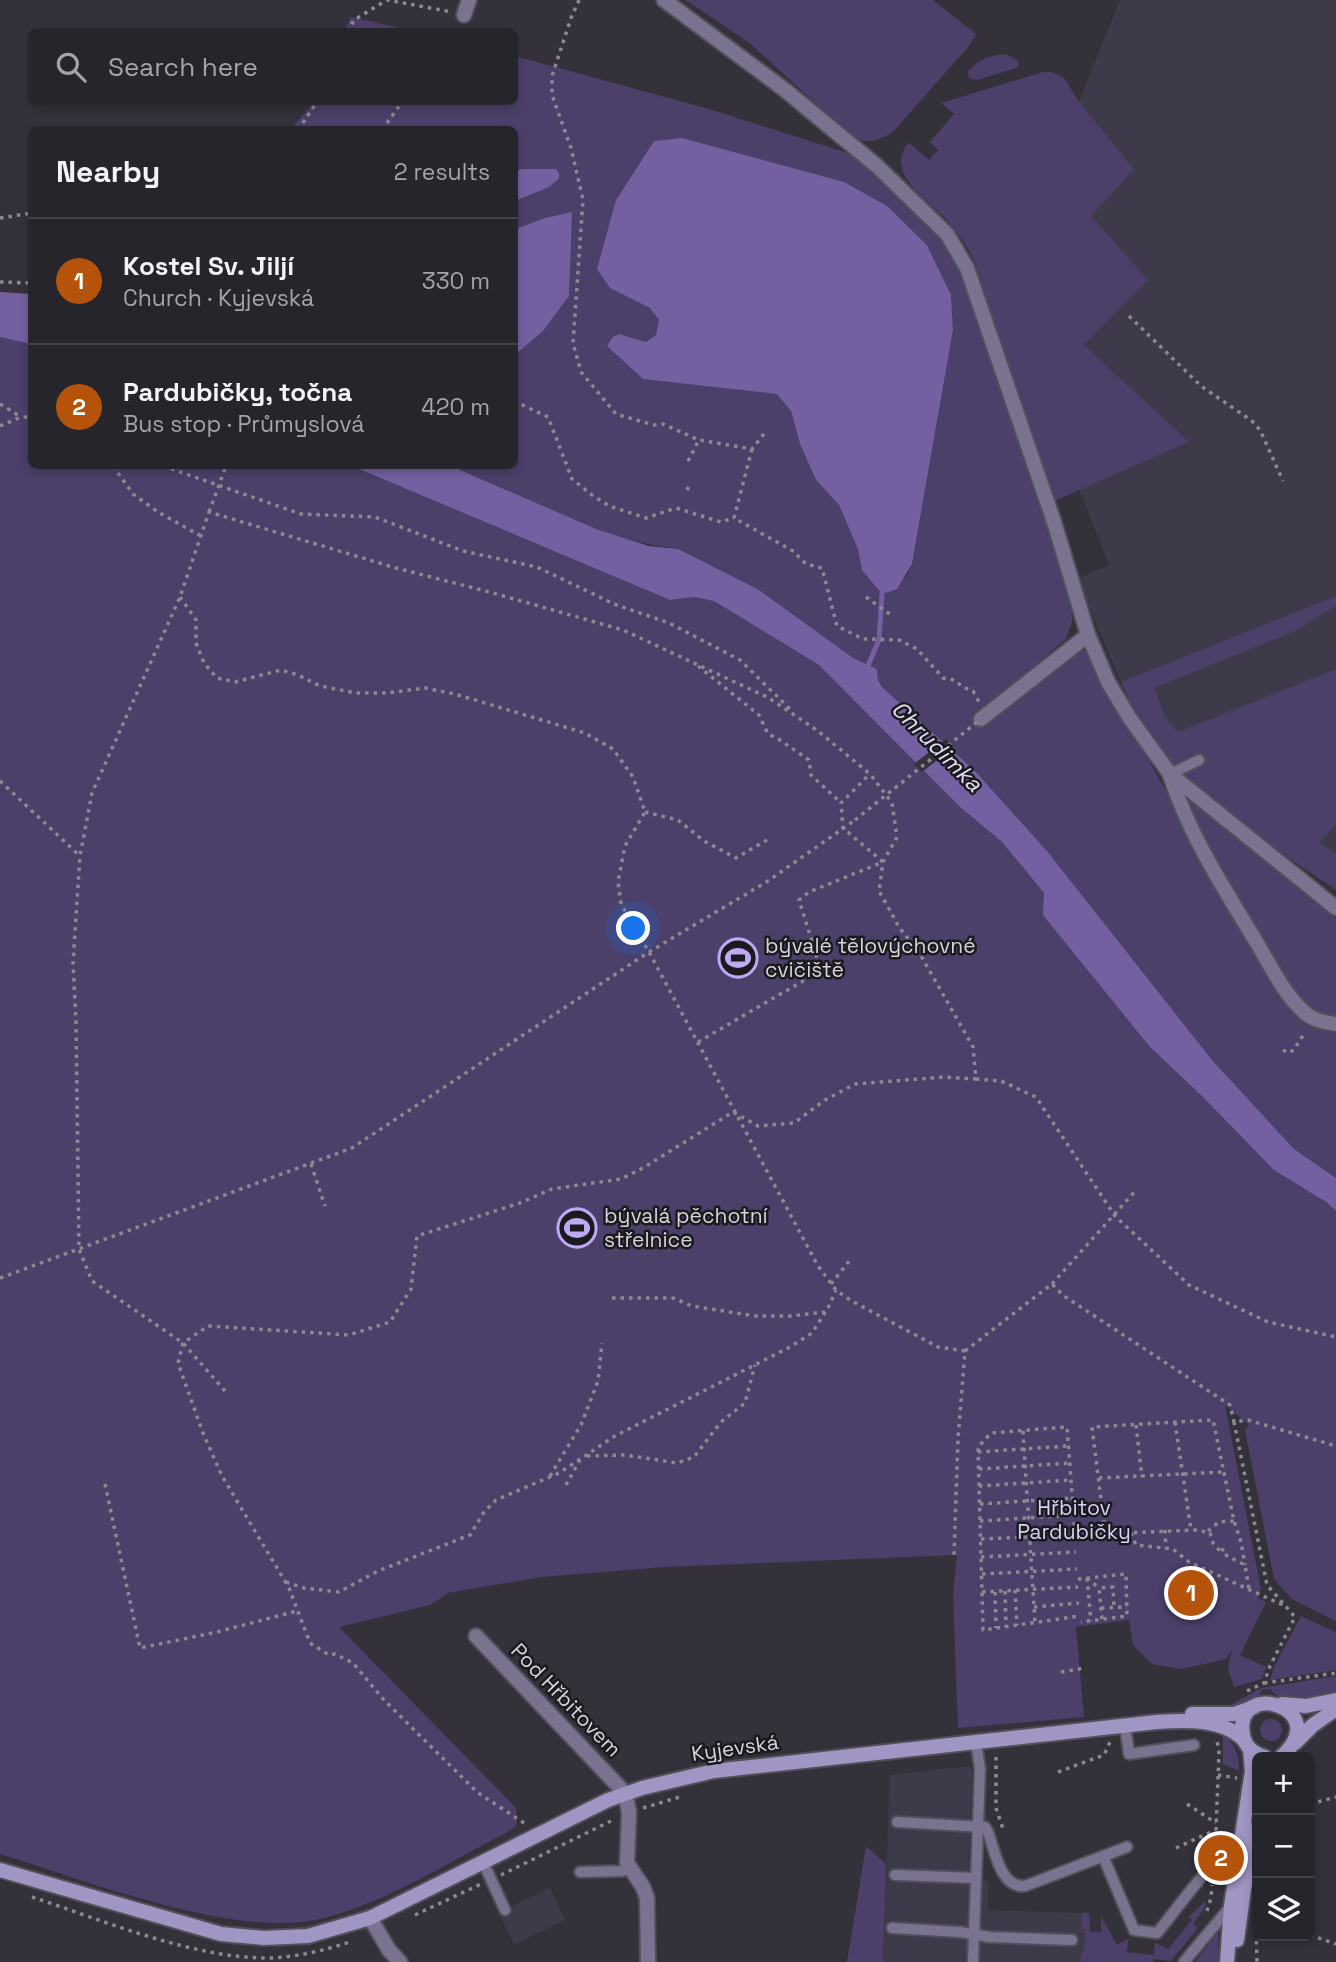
<!DOCTYPE html>
<html lang="en">
<head>
<meta charset="utf-8">
<style>
	:root { --surface:#27252c; --page:#2f2d34; --text:#f1f3f6; --muted:#a4a5a9; --line:#434248; --accent:#b45309 }
	body { margin:0; font-family:"Space Grotesk",sans-serif; background:var(--page); color:var(--text) }
	.controls { position:absolute; right:21px; bottom:21px; display:grid; overflow:hidden; border-radius:10px; box-shadow:0 4px 10px #0003 }
	.controls button { width:63px; height:63px; display:grid; place-items:center; padding:0; border:0; border-bottom:2px solid var(--line); background:var(--surface); color:var(--text); font:35px sans-serif }
	.you { position:absolute; left:634px; top:929px; width:24px; height:24px; margin:-18px; border:5px solid #fff; border-radius:50%; background:#1a73e8; box-shadow:0 0 0 10px #1a73e833 }
	.badge { display:grid; place-items:center; width:46px; height:46px; border-radius:50%; background:var(--accent); color:#fff; font-size:23px; font-weight:700 }
	.pin { position:absolute; translate:-50% -50%; border:4px solid #fff; box-shadow:0 2px 7px #0006 }
	.list { margin:0; padding:0; list-style:none }
	h2 { display:flex; justify-content:space-between; align-items:center; height:91px; margin:0; padding:0 28px; font-size:30px }
	h2 small { font-size:23px; font-weight:400; color:var(--muted) }
	.list li { display:grid; grid-template-columns:46px 1fr auto; gap:21px; align-items:center; box-sizing:border-box; height:126px; padding:0 28px; border-top:2px solid var(--line) }
	.list b { display:block; font-size:26px; white-space:nowrap }
	.list p { margin:0; font-size:23px; white-space:nowrap; color:var(--muted) }
	.list em { font-size:23px; font-style:normal; color:var(--muted) }
	.icon { flex:none; width:38px; height:38px; fill:none; stroke:currentColor; stroke-width:2; stroke-linecap:round; stroke-linejoin:round }
	.map { position:relative; flex:none; width:1336px; height:1962px; overflow:hidden }
	.search { position:absolute; background:var(--surface); box-shadow:0 4px 10px #0003; left:28px; top:28px; width:490px; height:77px; display:flex; align-items:center; gap:18px; box-sizing:border-box; padding:0 24px; border-radius:10px; color:var(--muted); font-size:26px }
	.panel { position:absolute; background:var(--surface); box-shadow:0 4px 10px #0003; left:28px; top:126px; width:490px; height:343px; border-radius:10px }
	.map>svg:first-child { display:block }
	.built { fill:#3e3a49 }
	.green { fill:#4c3f6a; fill-rule:evenodd }
	.water { fill:#7460a1 }
	.pier { fill:#34313b }
	.lines { fill:none; stroke-linecap:round; stroke-linejoin:round }
	.stream { stroke:#7460a1; stroke-width:5 }
	.lane-casing { stroke:#514f58; stroke-width:14 }
	.street-casing { stroke:#514f58; stroke-width:18 }
	.secondary-casing { stroke:#514f58; stroke-width:18 }
	.path { stroke:#8c8991; stroke-width:3.5; stroke-dasharray:3.5 5; stroke-linecap:butt }
	.lane { stroke:#7a728f; stroke-width:10 }
	.street { stroke:#7a728f; stroke-width:14 }
	.secondary { stroke:#a195c4; stroke-width:14 }
	.path-bridge { stroke:#8c8991; stroke-width:3.5; stroke-dasharray:3.5 5; stroke-linecap:butt }
	.labels { text-anchor:middle; stroke-width:5; stroke-linejoin:round; paint-order:stroke }
	.poi-label { font-size:21px; fill:#d7d5db; stroke:#1b1a1e; text-anchor:start }
	.park-label { font-size:21px; fill:#d8cff4; stroke:#1b1a1e }
	.street-label { font-size:21px; fill:#d7d5db; stroke:#1b1a1e }
	.water-label { font-size:23px; font-style:italic; fill:#e3def1; stroke:#1b1a1e }
</style>
</head>
<body>
<div class="map">
<svg width="1336" height="1962" viewBox="0 0 1336 1962">
	<rect width="100%" height="100%" fill="#34313b"/>
	<!-- built -->
	<g class="built">
		<polygon points="1120,0 1336,0 1336,886 1125,691 1089,607 1080,578 1109,565 967,204 1065,136"/>
		<polygon points="970,1766 972,1771 968,1881 988,1881 988,1910 1082,1913 1081,1928 1085,1929 1084,1953 1081,1953 1080,1962 883,1962 890,1775"/>
		<polygon points="550,1888 565,1920 514,1944 499,1913"/>
	</g>
	<!-- green -->
	<g class="green">
		<path d="M686,0H933L976,34L970,45L892,133C879,140 866,145 852,137L752,45Z"/>
		<polygon points="351,17 413,31 344,31"/>
		<path d="M1005,54L1017,60L1019,65L1016,68L977,80L969,78L968,71C979,59 990,56 1005,54Z"/>
		<path d="M515,56L709,109L851,154L914,209L935,230L961,273L1072,600V622L1066,639L995,700L1069,656L1080,651L1088,650L1207,866L1281,990L1336,1030V1178L1294,1149L1212,1060L1047,851L975,771L882,687L878,680L877,669L853,658L678,549C598,540 524,497 451,466H514L515,355L543,331L569,296L570,258L545,218L515,229V201L548,187L558,180L559,173L521,169L515,172L514,130H290L314,102H514ZM654,141L887,206L927,245L951,295L953,330L912,564L906,577L882,594L863,570L858,549L839,505L816,480L800,444L791,411L777,393L644,379L607,346L619,334L646,342L656,335L659,320L650,308L610,288L616,200Z"/>
		<path d="M1043,72H1051L1064,78L1079,102L1134,169L1091,216L1148,280L1084,345L1189,442L1054,501L974,260C966,245 958,232 946,219C929,202 882,171 909,143L929,160L938,150L930,142L954,114L941,103Z"/>
		<path d="M0,337L31,344L32,466H352L670,600L694,597L714,601L819,665L960,807L1002,842L1044,893L1150,1047L1204,1098L1336,1211V1621L1292,1599L1274,1579L1245,1430L1249,1425L1225,1405L1261,1589L1258,1598L1266,1602L1240,1655L1266,1667L1262,1679L1234,1687L1228,1668L1232,1649L1226,1659L1182,1669L1152,1664L1133,1645L1129,1620L1076,1627L1084,1717L958,1728L953,1595L957,1555L664,1567L541,1577L448,1593L430,1605L339,1627L516,1808L517,1824L511,1830C451,1861 390,1901 324,1918C239,1941 85,1880 0,1854Z"/>
		<polygon points="1336,596 1336,606 1295,631 1154,688 1165,717 1178,732 1336,669 1336,824 1319,843 1336,854 1336,890 1259,838 1179,775 1144,731 1121,682"/>
		<path d="M1181,793L1336,918V1017C1319,1017 1309,1009 1298,997L1230,888Z"/>
		<polygon points="1301,1616 1336,1632 1336,1670 1270,1680 1274,1667"/>
		<path d="M1336,1676V1693C1317,1698 1284,1708 1270,1689L1262,1690C1256,1704 1239,1706 1225,1708L1261,1688Z"/>
		<circle cx="1271" cy="1730" r="11"/>
		<path d="M1223,1733C1234,1745 1240,1755 1239,1771L1223,1764Z"/>
		<polygon points="866,1846 886,1864 883,1962 847,1962"/>
		<polygon points="1205,1901 1206,1906 1193,1924 1198,1928 1171,1961 1153,1959 1153,1962 1080,1962 1081,1953 1084,1952 1085,1929 1081,1929 1082,1913 1089,1913 1090,1932 1101,1932 1101,1916 1117,1945 1128,1939 1127,1952 1154,1955 1155,1943 1168,1949 1192,1920 1189,1917"/>
		<polygon points="1218,1932 1219,1962 1195,1962"/>
	</g>
	<!-- water -->
	<g class="water">
		<polygon points="682,138 844,182 887,206 927,245 951,295 953,330 912,564 897,589 882,594 862,570 858,549 839,505 816,480 800,444 791,411 777,394 643,379 607,346 613,337 619,334 646,342 656,335 659,320 650,308 610,288 597,269 616,200 654,141"/>
		<polygon points="521,169 556,169 559,173 559,179 549,187 515,201 515,172"/>
		<polygon points="572,212 569,296 543,331 515,355 515,229 545,218"/>
		<polygon points="0,292 31,294 31,344 0,337"/>
		<polygon points="352,466 451,466 596,529 649,546 678,549 759,590 853,658 877,669 878,680 882,687 975,771 1047,851 1212,1060 1294,1149 1336,1178 1336,1211 1326,1202 1274,1170 1204,1098 1150,1047 1043,915 1044,893 1002,842 960,807 819,665 714,601 694,597 670,600"/>
	</g>
	<!-- pier -->
	<polygon class="pier" points="946,739 954,747 922,772 914,764"/>
	<g class="lines">
		<!-- stream -->
		<polyline class="stream" points="867,668 879,640 882,594"/>
		<!-- lane casing -->
		<g class="lane-casing">
			<g id="lane">
				<polyline points="1170,774 1199,760"/>
				<polyline points="1125,1725 1129,1754 1194,1745"/>
				<path d="M897,1822L985,1827L988,1832C995,1851 1000,1888 1025,1886L1127,1847"/>
				<path d="M1103,1856L1134,1930L1157,1933C1165,1924 1202,1874 1207,1872C1215,1868 1227,1871 1236,1872"/>
				<polyline points="483,1862 505,1910"/>
				<polyline points="580,1872 622,1871 629,1869"/>
				<polyline points="895,1875 976,1878"/>
				<polyline points="892,1928 960,1932 989,1937 1072,1940"/>
				<polyline points="973,1962 980,1770 976,1741"/>
				<polyline points="1184,1962 1231,1906"/>
			</g>
		</g>
		<!-- street casing -->
		<g class="street-casing">
			<g id="street">
				<polyline points="664,0 785,90 877,166 947,234 967,268 1054,522 1088,635 1108,682 1129,717 1170,774 1336,908"/>
				<polyline points="464,15 469,0"/>
				<polyline points="981,719 1088,635"/>
				<path d="M1170,775C1189,835 1225,890 1257,943C1270,965 1283,992 1302,1010C1311,1020 1323,1022 1336,1024"/>
				<polyline points="476,1636 625,1793 629,1812 627,1863 643,1887 647,1898 648,1962"/>
				<polyline points="370,1918 389,1950 400,1962"/>
			</g>
		</g>
		<!-- secondary casing -->
		<g class="secondary-casing">
			<g id="secondary">
				<polyline points="1282,1704 1306,1706 1336,1700"/>
				<polyline points="1192,1714 1234,1714 1254,1707"/>
				<polyline points="1295,1743 1313,1725 1336,1709"/>
				<path d="M1265,1757C1254,1754 1245,1747 1243,1735C1233,1677 1336,1708 1281,1757"/>
				<path d="M0,1870L221,1934L264,1938L308,1936L370,1918L608,1800L642,1788L714,1771L1157,1722C1185,1720 1222,1718 1244,1740"/>
				<polyline points="1237,1940 1244,1889 1257,1827"/>
				<polyline points="1227,1962 1231,1906 1252,1771 1250,1749"/>
			</g>
		</g>
		<!-- path -->
		<g class="path">
			<polyline points="579,0 571,18 552,76 552,95 571,148 583,200 573,343 581,372 616,414 654,425 663,424 699,440 752,449 767,430"/>
			<polyline points="348,32 354,20 387,0 452,12"/>
			<polyline points="298,130 317,102"/>
			<polyline points="382,130 402,102"/>
			<polyline points="0,218 32,213"/>
			<polyline points="0,282 32,283"/>
			<polyline points="1129,316 1201,386 1252,421 1260,430 1283,481"/>
			<polyline points="514,401 548,417 572,479 592,495 609,506 646,518 676,508 721,522 734,518"/>
			<polyline points="0,404 21,417"/>
			<polyline points="0,426 21,417 32,417"/>
			<polyline points="752,449 734,518 793,551 806,564 822,568 837,626 863,639 899,640 917,649 943,678 954,680 963,687 973,691 979,702"/>
			<polyline points="688,461 699,440"/>
			<polyline points="113,466 133,494 158,512 201,536"/>
			<polyline points="163,466 301,514 375,517 463,551 537,567 614,604 669,623 740,660 793,712"/>
			<polyline points="687,490 690,484"/>
			<polyline points="180,597 196,620 196,643 204,663 217,678 235,682 281,670 298,675 320,686 356,693 387,693 425,688 455,694 585,733 613,749 633,777 645,812 625,846 618,882 621,904 649,952 818,1266 836,1290 850,1300 938,1347 965,1351 958,1439 954,1555"/>
			<polyline points="866,597 891,615"/>
			<polyline points="698,666 759,715 768,734 777,738 809,760 811,775 841,803"/>
			<polyline points="0,781 80,856"/>
			<polyline points="645,812 678,820 704,841 736,858 767,840"/>
			<polyline points="698,1042 815,974 819,964 799,900 809,892 883,862 843,828 841,803 870,774"/>
			<polyline points="1283,1050 1288,1053 1294,1050 1305,1032"/>
			<polyline points="976,1079 1001,1081 1036,1097 1115,1216 1189,1285 1268,1322 1336,1337"/>
			<polyline points="311,1164 325,1206"/>
			<polyline points="0,1278 352,1148 649,952 768,881 855,820"/>
			<polyline points="831,1284 850,1260"/>
			<polyline points="612,1298 673,1298 692,1306 755,1316 791,1316 825,1312"/>
			<polyline points="965,1351 1052,1284 1064,1296 1230,1405 1234,1422"/>
			<polyline points="225,1391 183,1343 92,1281 79,1249 76,1022 73,963 80,856 92,793 180,597 209,512 396,568 493,593 623,630 769,698 818,731 870,774 892,803 897,837 883,862 879,891 899,927 920,954 973,1047 976,1079 944,1077 855,1084 825,1100 794,1123 758,1126 733,1112 643,1168 621,1179 552,1189 520,1203 417,1236 411,1289 390,1322 349,1335 208,1326 183,1343 178,1363 203,1433 222,1476 289,1588 310,1643 329,1655 335,1654 353,1663 384,1700 477,1792 527,1825"/>
			<polyline points="1175,1422 1191,1530"/>
			<polyline points="1136,1425 1142,1477"/>
			<polyline points="1023,1431 1035,1623"/>
			<polyline points="978,1452 1068,1446"/>
			<polyline points="587,1456 625,1455 677,1463 694,1457 721,1422 745,1403 755,1365"/>
			<polyline points="979,1469 1070,1463"/>
			<polyline points="550,1476 581,1425 598,1381 602,1343"/>
			<polyline points="1099,1478 1223,1472"/>
			<polyline points="105,1484 140,1648 217,1632 297,1611"/>
			<polyline points="566,1485 580,1460"/>
			<polyline points="979,1486 1071,1480"/>
			<polyline points="980,1504 1072,1498"/>
			<polyline points="980,1521 1074,1515"/>
			<polyline points="1165,1530 1166,1548"/>
			<polyline points="1208,1531 1219,1522 1234,1521"/>
			<polyline points="1105,1532 1092,1427 1213,1420 1234,1521 1241,1542 1245,1565"/>
			<polyline points="1131,1533 1136,1545 1173,1549 1189,1562 1285,1606"/>
			<polyline points="1075,1534 1067,1427 991,1433 978,1447 983,1630 1080,1616"/>
			<polyline points="981,1539 1197,1530 1210,1533 1213,1543 1222,1553"/>
			<polyline points="1223,1548 1222,1553 1245,1565 1249,1589"/>
			<polyline points="981,1557 1076,1552"/>
			<polyline points="982,1574 1077,1569"/>
			<polyline points="1087,1578 1091,1621"/>
			<polyline points="1087,1578 1099,1588"/>
			<polyline points="1078,1579 1126,1574 1127,1616 1081,1622"/>
			<polyline points="286,1582 304,1588 339,1592 378,1571 470,1535 484,1512 496,1500 559,1473 615,1436 788,1348 812,1333 828,1308 836,1290"/>
			<polyline points="1015,1590 1017,1625"/>
			<polyline points="1005,1591 1006,1627"/>
			<polyline points="982,1592 1078,1587"/>
			<polyline points="995,1592 996,1628"/>
			<polyline points="1034,1607 1079,1603"/>
			<polyline points="1101,1608 1127,1607"/>
			<polyline points="1102,1619 1099,1588 1113,1587 1114,1608"/>
			<polyline points="1061,1672 1085,1668"/>
			<polyline points="1264,1683 1336,1673"/>
			<polyline points="1247,1691 1264,1683 1270,1666 1295,1617 1267,1585 1234,1422 1248,1420 1336,1446"/>
			<polyline points="996,1757 996,1808 1003,1829"/>
			<polyline points="1058,1772 1104,1755 1110,1742"/>
			<polyline points="1218,1775 1237,1778"/>
			<polyline points="1187,1804 1216,1823"/>
			<polyline points="1310,1804 1336,1797"/>
			<polyline points="643,1808 683,1796"/>
			<polyline points="1176,1848 1215,1830"/>
			<polyline points="1215,1856 1219,1752 1217,1741"/>
			<polyline points="501,1875 613,1820"/>
			<path d="M32,1897C105,1921 194,1959 271,1958C298,1957 325,1950 350,1942"/>
			<polyline points="1207,1911 1211,1898 1212,1885"/>
			<polyline points="415,1915 481,1884"/>
			<polyline points="1256,1924 1257,1962"/>
			<polyline points="1310,1935 1336,1944"/>
		</g>
		<!-- lane -->
		<use href="#lane" class="lane"/>
		<!-- street -->
		<use href="#street" class="street"/>
		<!-- secondary -->
		<use href="#secondary" class="secondary"/>
		<!-- path-bridge -->
		<g class="path-bridge">
			<polyline points="209,512 226,466"/>
			<polyline points="855,820 981,719"/>
			<polyline points="1052,1284 1137,1189"/>
		</g>
	</g>
	<!-- icons -->
	<defs>
		<g id="stadium-ring" transform="scale(2.0125)"><circle r="9.5" fill="#1b1a1e" stroke="#bea9f4" stroke-width="1.5"/><path d="M0-5a6.5 5 0 1 0 0 10a6.5 5 0 1 0 0-10ZM-3.5-1.8h7v3.6h-7Z" fill="#bea9f4"/></g>
	</defs>
	<g fill-rule="evenodd">
		<use href="#stadium-ring" x="738" y="958"/>
		<use href="#stadium-ring" x="577" y="1228"/>
	</g>
	<g class="labels">
		<!-- poi labels -->
		<g class="poi-label">
			<text x="765" y="953">bývalé tělovýchovné<tspan x="765" dy="24">cvičiště</tspan></text>
			<text x="604" y="1223">bývalá pěchotní<tspan x="604" dy="24">střelnice</tspan></text>
		</g>
		<!-- park labels -->
		<g class="park-label">
			<text x="1074" y="1515">Hřbitov<tspan x="1074" dy="24">Pardubičky</tspan></text>
		</g>
		<!-- street labels -->
		<g class="street-label">
			<text transform="translate(566 1700) rotate(46)" y="7">Pod Hřbitovem</text>
			<text transform="translate(735 1748) rotate(-8)" y="7">Kyjevská</text>
		</g>
		<!-- water labels -->
		<g class="water-label">
			<text transform="translate(937 746) rotate(45)" y="8">Chrudimka</text>
		</g>
	</g>
</svg>
<div class="controls">
<button>+</button>
<button>−</button>
<button><svg class="icon" aria-label="layers" viewBox="0 0 24 24"><path d="M12 4l9 5-9 5-9-5zM3 14l9 5 9-5"/></svg></button>
</div>
<div class="you"></div>
<div class="pin badge" style="left:1191px;top:1593px">1</div>
<div class="pin badge" style="left:1221px;top:1858px">2</div>
<div class="search"><svg class="icon" aria-label="search" viewBox="0 0 24 24"><circle cx="10" cy="10" r="6"/><path d="M15 15l6 6"/></svg>Search here</div>
<section class="panel">
<h2>Nearby<small>2 results</small></h2>
<ul class="list">
<li><span class="badge">1</span><div><b>Kostel Sv. Jiljí</b><p>Church · Kyjevská</p></div><em>330 m</em></li>
<li><span class="badge">2</span><div><b>Pardubičky, točna</b><p>Bus stop · Průmyslová</p></div><em>420 m</em></li>
</ul>
</section>
</div>
</body>
</html>
